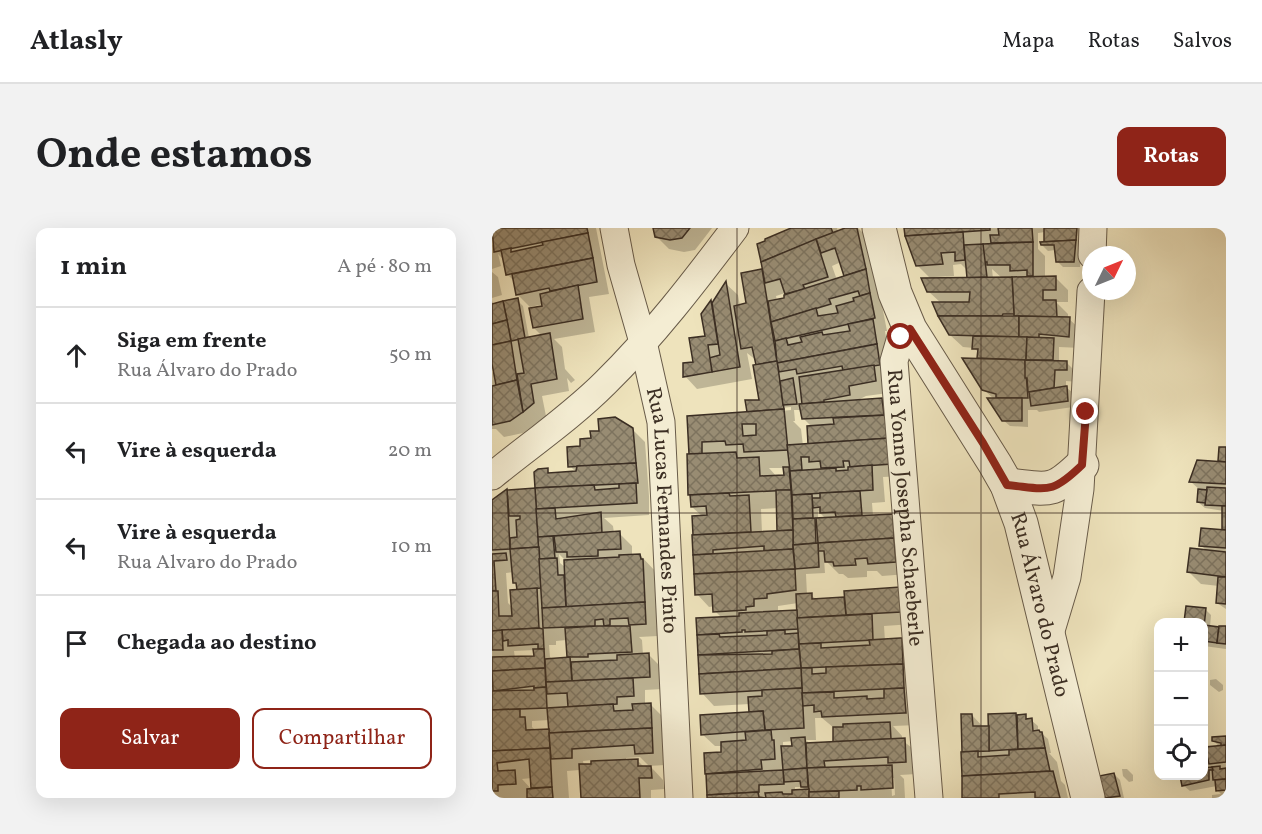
<!DOCTYPE html>
<html lang="pt">
<head>
<meta charset="utf-8">
<style>
	:root { --surface:#fff; --page:#f2f2f2; --text:#202124; --muted:#757577; --line:#e0e0e0; --accent:#8f2418 }
	body { margin:0; font-family:Vollkorn,serif; background:var(--page); color:var(--text) }
	.controls { position:absolute; right:18px; bottom:18px; display:grid; overflow:hidden; border-radius:12px; box-shadow:0 6px 24px #0002 }
	.controls button { width:54px; height:54px; display:grid; place-items:center; padding:0; border:0; border-bottom:2px solid var(--line); background:var(--surface); color:var(--text); font:30px sans-serif }
	.compass { position:absolute; left:590px; top:18px; width:54px; height:54px; border-radius:50%; background:var(--surface); box-shadow:0 6px 24px #0002; rotate:47deg }
	.stop { position:absolute; width:18px; height:18px; margin:-14px; border:4px solid #8f2418; border-radius:50%; background:#fff }
	.stop.end { background:#8f2418; border-color:#fff; box-shadow:0 2px 6px #0008 }
	.list { margin:0; padding:0; list-style:none }
	h2 { display:flex; justify-content:space-between; align-items:center; height:78px; margin:0; padding:0 24px; font-size:26px }
	h2 small { font-size:20px; font-weight:400; color:var(--muted) }
	.list li { display:grid; grid-template-columns:39px 1fr auto; gap:18px; align-items:center; box-sizing:border-box; height:96px; padding:0 24px; border-top:2px solid var(--line) }
	.list b { display:block; font-size:22px; white-space:nowrap }
	.list p { margin:0; font-size:20px; white-space:nowrap; color:var(--muted) }
	.list em { font-size:20px; font-style:normal; color:var(--muted) }
	.actions { display:flex; gap:12px; padding:18px 24px }
	.actions a { flex:1; padding:14px 0; border:2px solid var(--accent); border-radius:12px; text-align:center; font-size:21px; color:var(--accent) }
	.actions .main { background:var(--accent); color:#fff }
	.icon { flex:none; width:33px; height:33px; fill:none; stroke:currentColor; stroke-width:2; stroke-linecap:round; stroke-linejoin:round }
	.map { position:relative; flex:none; width:734px; height:570px; overflow:hidden; border-radius:12px }
	header { display:flex; align-items:center; gap:36px; box-sizing:border-box; height:84px; padding:0 30px; background:var(--surface); border-bottom:2px solid var(--line) }
	header strong { font-size:28px }
	nav { display:flex; gap:33px; margin-inline-start:auto; font-size:21px }
	.intro { display:flex; align-items:center; justify-content:space-between; box-sizing:border-box; height:144px; padding:0 36px }
	h1 { margin:0; font-size:42px }
	.button { padding:15px 27px; border-radius:12px; background:var(--accent); color:#fff; font-size:21px; font-weight:700 }
	main { display:flex; gap:36px; padding:0 36px }
	aside { flex:1; background:var(--surface); border-radius:12px; box-shadow:0 6px 24px #0002 }
	.map>svg:first-child { display:block }
	.shadow { fill:#0003; fill-rule:evenodd }
	.building { fill:url(#building-cross-hatch); stroke:#3b2e23; stroke-width:1.5; fill-rule:evenodd }
	.lines { fill:none; stroke-linecap:round; stroke-linejoin:round }
	.minor-casing { stroke:#685b49; stroke-width:29 }
	.tertiary-casing { stroke:#685b49; stroke-width:35 }
	.minor { stroke:#f4edd3; stroke-width:27 }
	.tertiary { stroke:#f4edd3; stroke-width:33 }
	.route { stroke:#8f2418; stroke-width:8 }
	.grid { fill:none; stroke:#3b2e23; stroke-width:1.5; stroke-opacity:0.55 }
	.labels { text-anchor:middle; stroke-width:4.5; stroke-linejoin:round; paint-order:stroke }
	.street-label { font-size:21px; fill:#3b2e23; stroke:#f4edd3 }
</style>
</head>
<body>
<header>
<strong>Atlasly</strong>
<nav><a>Mapa</a><a>Rotas</a><a>Salvos</a></nav>
</header>
<div class="intro"><h1>Onde estamos</h1><a class="button">Rotas</a></div>
<main>
<aside>
<h2>1 min<small>A pé · 80 m</small></h2>
<ul class="list">
<li><svg class="icon" aria-label="ahead" viewBox="0 0 24 24"><path d="M12 20V5M6 11l6-6 6 6"/></svg><div><b>Siga em frente</b><p>Rua Álvaro do Prado</p></div><em>50 m</em></li>
<li><svg class="icon" aria-label="left" viewBox="0 0 24 24"><path d="M17 20v-9H6M10 6l-5 5 5 5"/></svg><div><b>Vire à esquerda</b></div><em>20 m</em></li>
<li><svg class="icon" aria-label="left" viewBox="0 0 24 24"><path d="M17 20v-9H6M10 6l-5 5 5 5"/></svg><div><b>Vire à esquerda</b><p>Rua Alvaro do Prado</p></div><em>10 m</em></li>
<li><svg class="icon" aria-label="arrive" viewBox="0 0 24 24"><path d="M6 21V4h12l-3 4 3 4H6"/></svg><div><b>Chegada ao destino</b></div></li>
</ul>
<div class="actions"><a class="main">Salvar</a><a>Compartilhar</a></div>
</aside>
<div class="map">
<svg width="734" height="570" viewBox="0 0 734 570">
	<defs>
		<pattern id="building-cross-hatch" width="8" height="8" patternUnits="userSpaceOnUse" patternTransform="scale(1.5)"><rect width="8" height="8" fill="#988c73"/><path d="M0 0l8 8M0 8l8-8" fill="none" stroke="#7d735e"/></pattern>
	</defs>
	<rect width="100%" height="100%" fill="#eee3bc"/>
	<filter id="stains"><feTurbulence type="fractalNoise" baseFrequency=".00333" numOctaves="4"/><feColorMatrix values="0 0 0 0 .2 0 0 0 0 .09 0 0 0 0 .02 0 0 0 .5 -.17"/></filter>
	<radialGradient id="worn" r=".72"><stop offset=".6" stop-color="#630" stop-opacity="0"/><stop offset="1" stop-color="#630" stop-opacity=".3"/></radialGradient>
	<!-- shadow -->
	<g class="shadow">
		<polygon points="0,0 104,0 117,66 97,69 103,104 62,111 70,119 73,141 83,152 79,155 75,150 77,163 50,168 54,188 31,205 12,209 4,201 0,201 0,144 4,147 0,132 0,73 2,76 25,72 31,78 37,110 50,108 42,100 52,79 52,76 38,79 25,66 23,54 15,46 12,32 6,26 9,38 0,41 0,16 2,19"/>
		<polygon points="163,0 220,0 203,22 192,24 177,21 164,8"/>
		<path d="M303,0H345L347,5L366,0L377,11L395,103H393L400,149L396,165L374,168L364,173L389,172L402,184L412,248L391,249L393,274L380,275L381,288L400,287L416,346L390,348L385,343H375V349L356,350L351,346H347L332,331L333,345L314,346L315,367H319L325,372L353,371L407,360L421,396L392,398L393,413L410,412L422,424L426,497L401,498L410,508V512L425,524V546L408,547L412,551L413,570H217L214,526L231,525L230,518H223L210,506L258,485V476L222,478L210,465L205,391L230,390L223,383V378L217,379L205,366L211,289L200,279L198,266L197,190L258,185L268,173L264,132L255,125L260,151L205,161L193,148L203,135L214,109L219,75L221,76L234,56L246,67L248,78L256,77L250,46L272,42ZM349,34L354,49L345,52L340,38ZM296,64L293,71L285,73L284,68ZM299,179V182L278,184V181ZM302,182H310L311,190L320,199L317,217L311,218L309,201L301,193H303ZM277,240H293V248L285,249ZM286,280L288,304L270,305L269,281ZM326,283L334,291H326ZM306,375L307,383L286,384V378ZM323,490H330L342,500L343,515L319,517L314,512H324ZM301,513V519L291,520V514ZM399,550H402L403,567L400,568ZM303,559H310L314,563H303Z"/>
		<path d="M413,0H598L589,25L588,39H571L565,33L563,22L556,23L550,17L554,15L553,4L546,5V21L553,28V49H563L576,62V74H564L576,86V90L590,103L589,120L567,119V134L575,135L587,147V154L574,153V159L581,165V179L547,184L545,182H536V199L518,198L511,192L502,171L491,161L487,125L482,120L471,119L458,107L449,75L436,63L440,52L425,37ZM469,36L476,43L479,51L444,52L443,49L462,48L461,37ZM500,41L510,50L501,51ZM509,84L524,85V90H509Z"/>
		<polygon points="0,44 6,49 10,67 0,70"/>
		<path d="M140,201L153,214L157,268V287L112,290L121,298L122,305H127L140,318V327H148L165,345L166,408L147,409L150,412L151,427H157L169,439L170,461L153,462V476H158L171,489L173,537L157,538L148,529L134,530V533L145,532L153,540L159,539L171,552L172,561L159,562V570H91L88,542L75,543L77,570H0V297L14,263L45,261L55,242L60,247L85,245L78,238L90,219ZM67,326L73,332L74,340L68,335ZM22,344L23,355L26,358V363L21,380L16,375L14,345ZM75,412L76,429L78,431L61,432L58,429L57,417H64V413ZM43,422V429L23,430L22,423ZM58,492V502L44,503L40,499V493ZM100,532V537L92,538L91,533ZM40,550V562L30,551Z"/>
		<polygon points="728,220 734,221 734,381 725,375 727,358 709,356 697,344 715,323 709,317 731,304 732,283 713,280 706,274 708,262 699,254 727,236"/>
		<polygon points="696,380 713,381 719,387 718,399 734,399 734,421 712,418 712,394 693,394"/>
		<polygon points="724,451 731,457 731,462 727,464 718,457 718,452"/>
		<polygon points="524,486 539,492 546,498 546,502 556,511 559,525 557,525 565,534 569,553 573,557 576,570 473,570 470,488 480,487 492,500 498,499"/>
		<polygon points="734,510 734,570 720,570 720,567 729,566 725,562 725,558 698,563 691,557 690,548 712,548 712,520 716,524 727,519 721,511"/>
		<polygon points="630,541 635,541 641,547 641,553 637,554 631,548"/>
		<polygon points="622,546 628,552 632,570 614,570 609,549"/>
	</g>
	<!-- building -->
	<g class="building">
		<polygon points="0,0 95,0 96,5 2,24"/>
		<polygon points="161,0 198,0 190,10 178,12 163,9"/>
		<polygon points="299,0 339,0 341,5 269,34 265,16 273,13 273,11"/>
		<polygon points="353,0 365,0 374,41 352,48 343,20 329,25 324,11"/>
		<polygon points="412,0 498,0 498,2 413,8"/>
		<polygon points="506,0 540,0 541,14 499,15 498,7 507,7"/>
		<polygon points="552,0 585,0 584,12 552,14"/>
		<polygon points="471,4 473,32 463,33 463,24 449,25 451,36 424,38 413,8"/>
		<polygon points="96,5 101,30 14,47 9,22 19,20 19,24 51,17 50,14"/>
		<polygon points="324,11 336,49 311,57 313,61 293,66 288,51 273,55 269,34"/>
		<polygon points="584,12 582,34 564,34 562,17 549,17 548,14"/>
		<polygon points="541,14 541,48 535,48 535,42 518,43 518,37 495,37 495,34 492,34 491,16"/>
		<polygon points="491,16 495,49 475,50 472,17"/>
		<polygon points="101,30 105,54 58,63 57,60 24,67 20,46"/>
		<polygon points="270,41 285,133 264,137 260,119 249,121 242,78 254,75 249,45"/>
		<polygon points="374,41 378,65 368,68 366,63 337,71 339,76 279,94 276,73 292,70 292,67"/>
		<polygon points="564,48 564,62 551,62 551,72 564,72 565,89 522,88 520,49"/>
		<polygon points="520,49 522,86 511,86 510,88 446,88 440,74 477,74 478,64 435,64 429,50"/>
		<polygon points="234,53 248,139 220,144 217,130 228,127 220,75"/>
		<polygon points="86,57 91,91 41,100 37,80 50,78 48,66"/>
		<polygon points="378,65 383,90 283,113 279,94 324,80 326,88 346,85 344,78 362,73 361,70"/>
		<polygon points="26,70 33,110 19,113 11,73"/>
		<polygon points="219,72 226,116 216,117 220,144 191,149 191,135 201,134 197,110 213,108 209,86"/>
		<polygon points="11,73 15,92 0,96 0,76"/>
		<polygon points="446,88 527,88 527,109 457,107"/>
		<polygon points="527,88 578,89 577,109 547,106 547,110 527,109"/>
		<polygon points="381,91 385,116 285,135 283,113 294,110 296,117 310,114 308,109 330,104 331,107 358,103 356,96"/>
		<polygon points="15,92 19,113 0,117 0,96"/>
		<polygon points="58,105 65,151 39,156 42,175 31,184 25,146 32,145 26,111"/>
		<polygon points="481,108 535,109 534,132 485,130 486,121 480,121"/>
		<polygon points="535,109 562,110 561,132 534,132"/>
		<polygon points="19,113 25,152 4,157 0,136 0,117"/>
		<polygon points="385,116 388,137 351,143 350,138 305,146 304,141 287,144 285,135"/>
		<polygon points="470,130 533,132 536,170 504,170 504,166 490,162"/>
		<polygon points="533,132 575,133 575,142 563,142 562,160 536,164 535,150 533,150"/>
		<polygon points="285,133 292,181 255,184 253,172 267,172 261,137"/>
		<polygon points="382,137 384,153 357,158 358,167 332,172 332,174 310,176 307,149"/>
		<polygon points="301,150 305,176 291,177 288,153"/>
		<polygon points="25,152 31,184 18,193 0,197 0,158"/>
		<polygon points="574,158 575,158 576,173 539,178 537,164"/>
		<polygon points="390,170 392,187 310,191 307,176"/>
		<polygon points="495,170 530,170 530,193 510,193"/>
		<path d="M292,181L296,222L252,224L251,216L234,217L233,213L210,214V226H197L195,188ZM250,196H264V207L251,208Z"/>
		<polygon points="395,187 398,210 316,216 315,198 342,196 341,190"/>
		<polygon points="123,189 141,200 144,235 76,239 75,219 88,218 88,211 99,210 98,203 107,203 106,191"/>
		<polygon points="398,210 400,236 358,239 357,233 351,233 352,239 329,240 328,233 317,234 317,229 309,229 310,242 298,243 295,217"/>
		<polygon points="727,219 734,219 734,234 726,233"/>
		<polygon points="244,224 245,230 267,229 268,248 292,247 291,239 297,239 299,262 196,267 195,226"/>
		<polygon points="705,232 734,234 734,256 697,254"/>
		<polygon points="144,235 146,255 43,260 42,244 46,241 56,240 56,245 84,243 85,238"/>
		<polygon points="380,237 381,262 300,267 298,243 344,240 344,243 356,242 356,239"/>
		<polygon points="144,255 145,275 44,281 43,260 102,257 103,262 127,260 127,256"/>
		<polygon points="715,259 734,260 734,278 713,277"/>
		<polygon points="43,260 47,319 18,321 18,310 25,309 24,292 28,291 28,288 17,288 15,262"/>
		<polygon points="15,261 18,321 0,322 0,272"/>
		<polygon points="706,261 715,262 713,275 705,274"/>
		<polygon points="284,262 299,262 301,302 285,303"/>
		<polygon points="368,263 370,287 344,289 343,284 328,285 328,279 321,280 320,270 328,270 328,265"/>
		<polygon points="237,265 238,268 257,267 259,304 201,307 200,288 215,287 214,278 199,279 198,267"/>
		<polygon points="320,266 321,290 301,291 300,267"/>
		<rect x="730" y="278" width="4" height="24"/>
		<polygon points="63,280 64,291 109,284 110,305 46,309 44,281"/>
		<polygon points="401,286 402,310 326,315 324,290"/>
		<polygon points="323,290 324,315 301,317 301,291"/>
		<polygon points="709,300 734,302 734,320 707,318"/>
		<polygon points="301,302 301,321 272,323 272,318 221,322 221,326 201,327 200,307"/>
		<polygon points="128,303 129,321 106,322 106,328 75,329 75,324 64,324 62,308"/>
		<polygon points="61,308 63,330 47,331 46,309"/>
		<polygon points="402,310 404,334 376,336 375,330 363,331 364,337 342,338 341,334 333,334 332,323 326,323 326,315"/>
		<polygon points="326,315 327,339 303,341 301,317"/>
		<polygon points="47,319 49,360 25,362 24,355 21,355 18,321"/>
		<polygon points="698,320 734,324 734,349 695,344"/>
		<polygon points="301,321 303,341 202,346 201,327"/>
		<polygon points="14,325 15,332 2,333 4,363 0,363 0,326"/>
		<polygon points="148,326 149,331 151,331 153,374 74,379 72,332 127,329 127,327"/>
		<polygon points="65,330 66,347 72,347 74,379 50,380 47,331"/>
		<polygon points="303,341 304,362 275,366 275,370 262,371 262,378 254,379 254,382 221,384 220,366 203,367 202,346"/>
		<polygon points="726,349 734,349 734,376 724,375"/>
		<polygon points="408,359 409,384 354,387 352,363"/>
		<polygon points="45,360 47,400 0,403 0,363 6,363 7,388 20,388 18,362"/>
		<polygon points="320,365 320,371 352,369 354,387 305,390 304,366"/>
		<polygon points="153,374 154,396 137,397 136,390 118,391 118,397 112,398 111,391 103,392 103,398 51,400 50,380"/>
		<polygon points="694,378 714,380 712,399 712,394 692,394"/>
		<polygon points="305,382 306,401 253,404 253,402 250,402 250,404 205,407 204,390 247,388 247,385"/>
		<polygon points="380,386 381,412 307,416 305,390"/>
		<polygon points="712,397 727,399 725,415 712,413"/>
		<polygon points="105,398 138,398 140,424 96,426 96,429 75,429 73,400"/>
		<polygon points="727,398 734,398 734,416 725,415"/>
		<polygon points="47,400 51,401 52,421 46,421 46,416 16,418 16,412 11,413 10,402"/>
		<polygon points="10,402 11,422 0,422 0,403"/>
		<polygon points="293,402 293,406 306,405 307,421 206,427 205,407 227,406 228,409 275,407 275,403"/>
		<polygon points="408,410 410,410 411,436 309,440 307,416 329,415 329,420 378,417 377,412"/>
		<polygon points="41,421 52,421 53,440 0,443 0,429 42,428"/>
		<polygon points="307,421 309,440 207,446 206,427 280,426 280,423"/>
		<polygon points="157,425 158,449 80,453 79,434 125,432 125,427"/>
		<polygon points="78,429 80,453 54,454 53,431"/>
		<polygon points="411,436 412,460 310,465 309,440 320,440 320,446 334,445 334,439"/>
		<polygon points="53,440 54,459 42,460 42,458 1,463 0,443"/>
		<polygon points="309,440 310,460 208,466 207,446"/>
		<polygon points="141,450 142,468 125,469 125,476 76,479 75,465 55,466 54,454"/>
		<polygon points="54,459 55,480 0,482 0,463 42,462 42,460"/>
		<polygon points="310,460 312,500 273,502 271,483 257,484 256,469 270,468 270,462"/>
		<polygon points="412,460 414,485 412,485 330,489 329,483 322,484 322,477 311,478 310,465 342,464 342,470 375,468 375,471 392,470 392,461"/>
		<polygon points="159,475 160,500 57,505 55,480 121,476 122,483 141,482 140,476"/>
		<polygon points="28,481 28,489 33,489 34,502 57,501 58,520 0,523 0,482"/>
		<polygon points="271,483 273,502 209,507 208,487"/>
		<polygon points="524,485 526,521 497,523 496,486"/>
		<polygon points="469,486 480,486 481,498 497,498 497,523 470,524"/>
		<polygon points="534,486 534,491 540,490 541,503 547,502 548,504 550,504 553,520 526,521 525,487"/>
		<polygon points="398,494 399,511 341,514 341,499 351,499 351,496"/>
		<polygon points="160,500 161,525 143,526 142,517 80,521 80,530 59,531 57,505"/>
		<polygon points="279,502 280,512 282,512 283,531 269,532 270,541 213,546 212,525 229,524 229,514 254,512 253,504"/>
		<polygon points="734,508 734,517 729,518 729,515 720,513 720,509"/>
		<polygon points="313,509 315,540 291,542 289,518 300,518 299,510"/>
		<polygon points="413,510 414,534 396,535 396,529 332,533 333,539 315,540 314,515"/>
		<polygon points="734,517 734,534 717,536 713,519"/>
		<polygon points="58,520 60,559 39,560 37,531 5,535 6,543 23,542 24,556 6,557 6,563 0,563 0,523"/>
		<polygon points="553,520 558,543 470,548 469,524 486,523 486,529 517,527 517,522"/>
		<polygon points="146,531 146,538 159,538 160,550 147,550 148,570 89,570 87,536 99,536 99,533"/>
		<polygon points="400,537 401,560 369,562 369,558 365,558 365,562 317,564 315,540"/>
		<polygon points="728,538 728,541 734,540 734,551 721,552 720,539"/>
		<polygon points="720,539 721,542 717,542 717,552 690,558 688,548 712,548 712,540"/>
		<polygon points="315,540 316,559 309,559 308,553 292,554 291,542"/>
		<polygon points="291,542 292,556 267,557 267,564 215,567 214,546"/>
		<polygon points="561,543 568,570 543,570 543,564 507,566 507,570 470,570 470,548"/>
		<polygon points="622,545 628,568 613,570 607,548"/>
		<polygon points="734,551 734,562 724,563 723,552"/>
		<polygon points="60,559 61,570 35,570 35,561"/>
		<polygon points="317,561 317,570 274,570 273,565 290,564 291,566 300,566 300,562"/>
		<polygon points="347,563 347,570 317,570 317,564"/>
		<polygon points="266,564 267,569 274,570 215,570 215,567"/>
	</g>
	<g class="lines">
		<!-- minor casing -->
		<g class="minor-casing">
			<g id="minor">
				<path id="s1" d="M122,0L129,37L151,114L169,194L187,570"/>
				<polyline points="600,27 601,0"/>
				<path id="s2" d="M418,101L409,109L402,133L437,570"/>
				<path d="M0,248C38,217 79,189 113,155C161,108 203,53 243,0"/>
				<polyline points="557,409 575,349 588,261 599,63"/>
			</g>
		</g>
		<!-- tertiary casing -->
		<g class="tertiary-casing">
			<g id="tertiary">
				<path id="s3" d="M387,0L403,65L418,101L503,236L515,257L529,295L596,570"/>
				<path d="M515,257C556,261 559,267 590,237"/>
			</g>
		</g>
		<!-- minor -->
		<use href="#minor" class="minor"/>
		<!-- tertiary -->
		<use href="#tertiary" class="tertiary"/>
	</g>
	<g class="lines">
		<!-- route -->
		<path class="route" d="M409,109L418,101L491,215L515,257C556,261 559,267 590,237L594,184"/>
	</g>
	<!-- grid -->
	<path class="grid" d="M245,0V570M489,0V570M0,285H734"/>
	<g class="labels">
		<!-- street labels -->
		<g class="street-label">
			<text dy="7" stroke="none"><textPath href="#s2" startOffset="184">Rua Yonne Josepha Schaeberle</textPath></text>
			<text dy="7" stroke="none"><textPath href="#s1" startOffset="288">Rua Lucas Fernandes Pinto</textPath></text>
			<text dy="7" stroke="none"><textPath href="#s3" startOffset="414">Rua Álvaro do Prado</textPath></text>
		</g>
	</g>
	<rect width="100%" height="100%" filter="url(#stains)"/>
	<rect width="100%" height="100%" fill="url(#worn)"/>
</svg>
<div class="controls">
<button>+</button>
<button>−</button>
<button><svg class="icon" aria-label="locate" viewBox="0 0 24 24"><circle cx="12" cy="12" r="6"/><path d="M12 2v4M12 18v4M2 12h4M18 12h4"/></svg></button>
</div>
<svg class="compass" viewBox="-18 -18 36 36"><path d="M0-13l5 13h-10z" fill="#e53935"/><path d="M0 13l5-13h-10z" fill="#757577"/></svg>
<div class="stop" style="left:409px;top:109px"></div>
<div class="stop end" style="left:594px;top:184px"></div>
</div>
</main>
</body>
</html>
